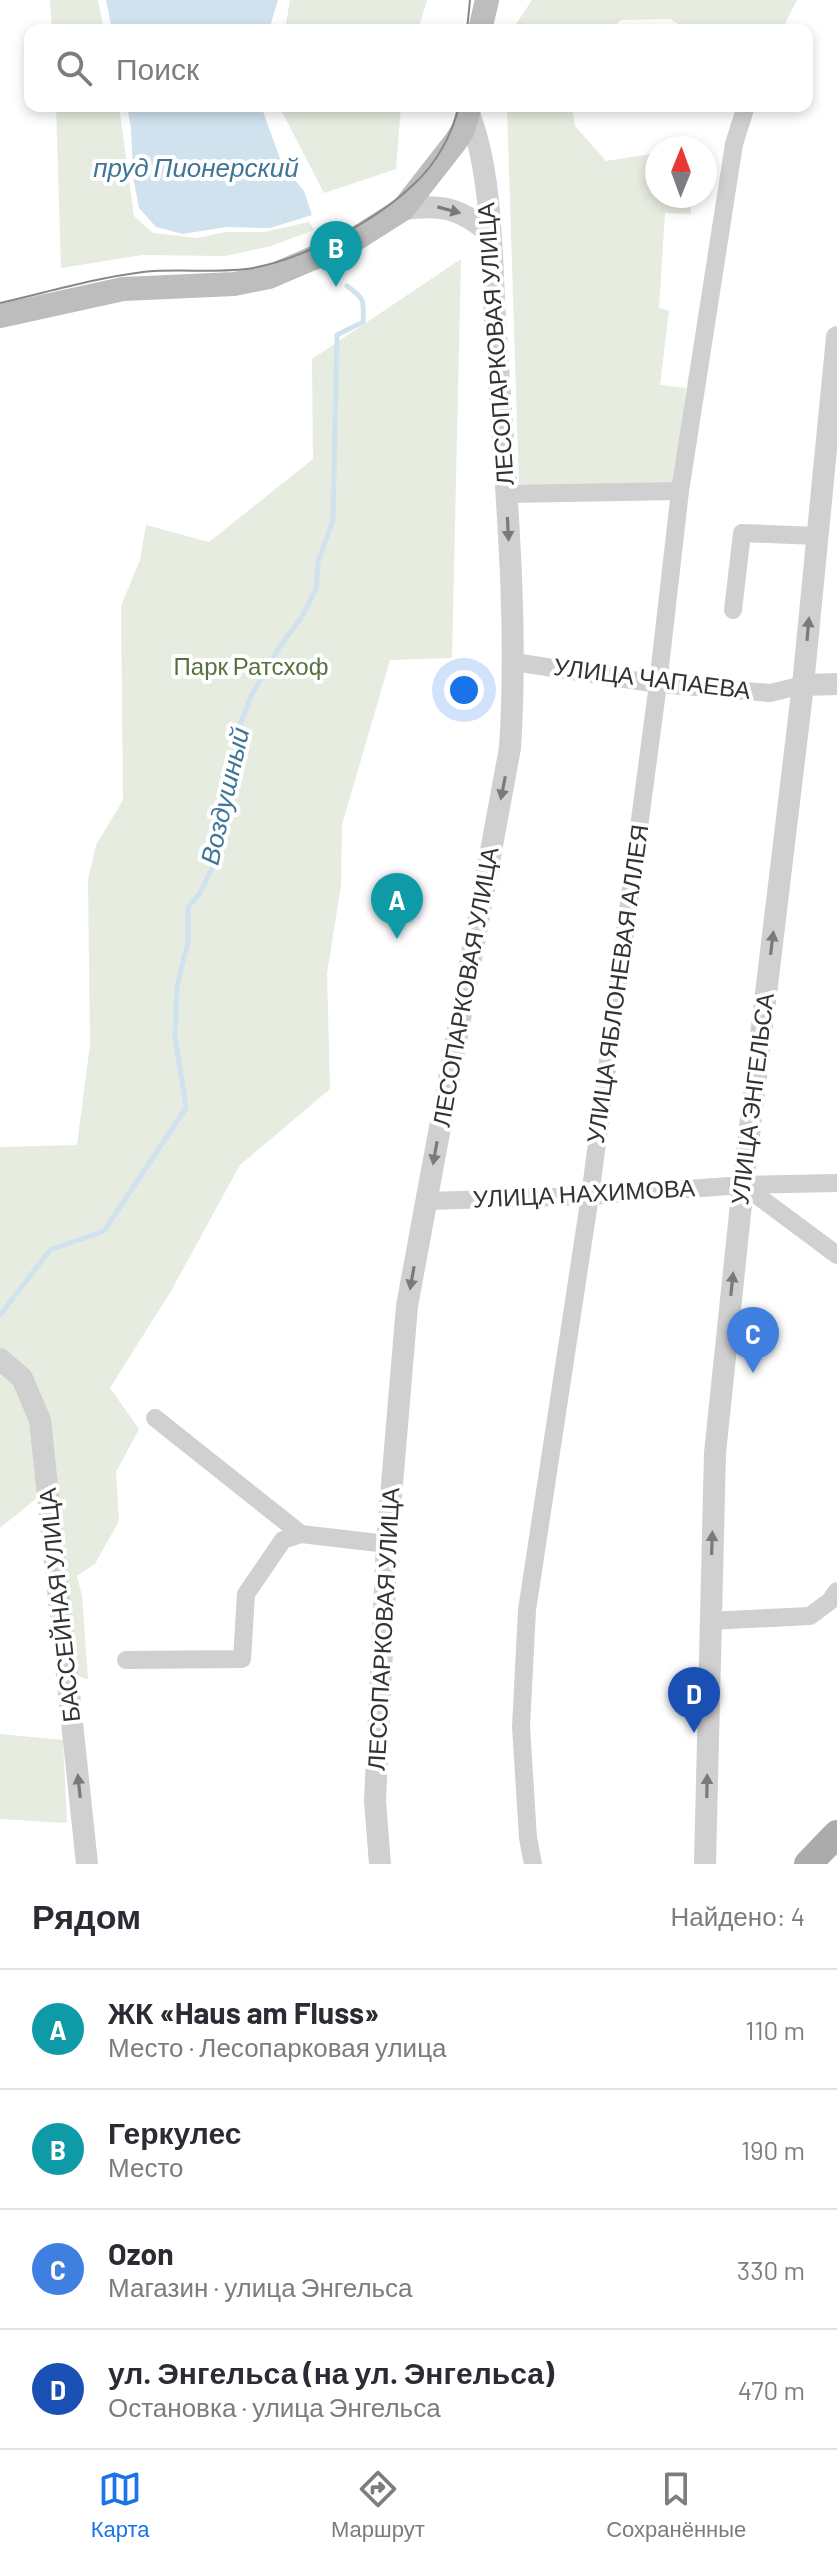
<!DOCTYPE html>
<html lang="ru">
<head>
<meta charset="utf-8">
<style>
	:root { --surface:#fff; --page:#f7f7f7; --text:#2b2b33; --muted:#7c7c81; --line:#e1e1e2; --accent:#1a73e8 }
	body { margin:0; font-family:Barlow,sans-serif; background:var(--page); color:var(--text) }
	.compass { position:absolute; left:645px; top:136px; width:72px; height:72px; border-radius:50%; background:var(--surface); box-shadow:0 4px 12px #0003; rotate:1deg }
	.you { position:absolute; left:464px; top:690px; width:28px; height:28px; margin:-20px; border:6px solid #fff; border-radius:50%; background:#1a73e8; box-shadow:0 0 0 12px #1a73e833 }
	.badge { display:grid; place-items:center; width:52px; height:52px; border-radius:50%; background:var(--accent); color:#fff; font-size:26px; font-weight:700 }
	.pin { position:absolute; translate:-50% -66px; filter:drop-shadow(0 2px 4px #0008) }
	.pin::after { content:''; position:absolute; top:42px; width:28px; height:24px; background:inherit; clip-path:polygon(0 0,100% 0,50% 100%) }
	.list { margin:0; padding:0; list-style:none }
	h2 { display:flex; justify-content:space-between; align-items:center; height:104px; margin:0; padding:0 32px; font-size:34px }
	h2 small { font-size:26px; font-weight:400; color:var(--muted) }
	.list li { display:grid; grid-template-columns:52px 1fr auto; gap:24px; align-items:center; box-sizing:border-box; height:120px; padding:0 32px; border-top:2px solid var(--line) }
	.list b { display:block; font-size:30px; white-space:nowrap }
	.list p { margin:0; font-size:26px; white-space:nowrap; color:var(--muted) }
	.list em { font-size:26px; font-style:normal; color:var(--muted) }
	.icon { flex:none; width:44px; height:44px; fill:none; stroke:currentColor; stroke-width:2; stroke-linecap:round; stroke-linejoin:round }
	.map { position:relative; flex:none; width:837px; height:1864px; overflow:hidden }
	.search { position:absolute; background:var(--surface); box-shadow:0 4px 12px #0003; left:24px; right:24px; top:24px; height:88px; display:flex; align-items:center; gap:20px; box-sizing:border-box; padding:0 28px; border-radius:16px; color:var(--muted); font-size:30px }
	.sheet { height:584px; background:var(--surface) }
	nav { display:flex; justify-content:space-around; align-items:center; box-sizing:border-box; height:112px; border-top:2px solid var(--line); background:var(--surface); font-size:22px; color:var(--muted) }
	nav a { display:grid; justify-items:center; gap:4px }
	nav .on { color:var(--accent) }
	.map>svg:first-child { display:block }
	.green { fill:#e6ecdf }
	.water { fill:#cfe2ee }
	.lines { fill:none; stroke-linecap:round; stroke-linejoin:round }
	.stream { stroke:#cfe2ee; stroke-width:5 }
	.minor { stroke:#d0d0d0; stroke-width:18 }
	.tertiary { stroke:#d0d0d0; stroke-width:22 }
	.secondary { stroke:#bdbdbd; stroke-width:24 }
	.primary { stroke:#ababab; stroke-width:28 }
	.tram { stroke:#888; stroke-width:2 }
	.oneway { fill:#7a7a7a }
	.labels { text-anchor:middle; stroke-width:8; stroke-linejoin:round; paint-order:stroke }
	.street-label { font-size:24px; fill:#333; stroke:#fff }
	.park-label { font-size:24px; fill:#56703f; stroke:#fff }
	.water-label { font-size:26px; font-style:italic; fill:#3f7597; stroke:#fff }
</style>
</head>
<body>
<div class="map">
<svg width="837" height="1864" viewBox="0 0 837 1864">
	<rect width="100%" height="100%" fill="#fff"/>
	<!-- green -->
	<g class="green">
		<polygon points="50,0 98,0 104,30 52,30"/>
		<polygon points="290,0 427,0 418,30 285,30"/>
		<polygon points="532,0 797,0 782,30 689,30 670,19 621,20 610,30 512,30"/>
		<polygon points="56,106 119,106 134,216 153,233 197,238 225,232 264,232 309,222 314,230 271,246 225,256 142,255 61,268"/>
		<polygon points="279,106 401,106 396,169 324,193"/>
		<polygon points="507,106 572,106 575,126 606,161 657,153 657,196 691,196 691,214 665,213 659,308 669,311 660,385 686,388 677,484 519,488"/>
		<polygon points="461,259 452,658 390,660 342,825 341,886 327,973 330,1089 240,1165 171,1291 110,1388 139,1429 116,1472 119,1521 95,1564 77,1576 82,1596 88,1679 74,1675 43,1493 0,1528 0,1147 77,1145 90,1044 88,880 96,845 123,800 121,606 140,560 146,525 209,542 313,459 312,359"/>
		<polygon points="0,1734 63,1740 67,1823 0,1819"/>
	</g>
	<!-- water -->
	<g class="water">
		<polygon points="106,0 278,0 269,30 112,30"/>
		<polygon points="127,106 261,106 282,164 304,191 312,215 270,228 226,227 183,234 156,227 139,208 133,177 131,128"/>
	</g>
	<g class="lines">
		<!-- stream -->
		<path class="stream" d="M0,1315L50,1250L104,1231L186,1108L175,1037L177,986L188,942V907L200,893L214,864L234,777L237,732L252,694L279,648L303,615L316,589L318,562L333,520L337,335L363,322C364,300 365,299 347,286"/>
		<!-- minor -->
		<g class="minor">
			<polyline points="506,494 680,491"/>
			<polyline points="733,610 742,533 817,536"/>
			<polyline points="514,662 658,684 770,693 803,685"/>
			<polyline points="743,1185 837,1255"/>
			<polyline points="426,1201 590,1196 743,1185 837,1183"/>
			<polyline points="155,1418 301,1534 387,1544"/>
			<polyline points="709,1621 810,1616 830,1601 837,1591"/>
			<polyline points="126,1660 242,1659 246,1594 283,1540 301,1534"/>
			<polyline points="533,1864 528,1838 521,1727 527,1610 590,1196 658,684 680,491 734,144 746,106"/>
		</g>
		<!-- tertiary -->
		<g class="tertiary">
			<path d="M403,209C442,204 459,208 489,232"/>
			<polyline points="803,685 837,684"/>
			<polyline points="0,1359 22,1378 40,1420 87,1864"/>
			<path d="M380,1864L375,1801L387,1544L407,1306L510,748C519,611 504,472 496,334C491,265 494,176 468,111"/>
			<polyline points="705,1864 715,1453 743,1185 803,685 837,337"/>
		</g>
		<!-- secondary -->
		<g class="secondary">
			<polyline points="480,30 487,0"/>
			<polyline points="0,316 123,289 234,284 269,277 351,242 403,209 456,141 463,130 470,106"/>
		</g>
		<!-- primary -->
		<polyline class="primary" points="808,1864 837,1834"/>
		<!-- tram -->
		<g class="tram">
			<polyline points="467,30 470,0"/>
			<path d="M0,303C48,292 95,278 143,272C179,268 217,274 253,268C305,258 376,221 414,184C436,164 452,135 459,106"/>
		</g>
	</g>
	<!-- one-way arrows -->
	<defs><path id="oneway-solid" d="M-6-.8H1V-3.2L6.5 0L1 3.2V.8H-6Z" transform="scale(2)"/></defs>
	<g class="oneway">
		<use href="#oneway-solid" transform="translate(449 210) rotate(15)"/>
		<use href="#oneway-solid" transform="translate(508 529) rotate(87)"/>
		<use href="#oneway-solid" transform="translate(808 629) rotate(-85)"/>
		<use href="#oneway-solid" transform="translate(503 788) rotate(101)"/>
		<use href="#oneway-solid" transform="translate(772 943) rotate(-83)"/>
		<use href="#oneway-solid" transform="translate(435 1153) rotate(100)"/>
		<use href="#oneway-solid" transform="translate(412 1278) rotate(100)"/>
		<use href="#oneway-solid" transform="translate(732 1284) rotate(-84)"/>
		<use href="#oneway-solid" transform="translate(712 1543) rotate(-88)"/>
		<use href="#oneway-solid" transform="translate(79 1786) rotate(-96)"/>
		<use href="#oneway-solid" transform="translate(707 1786) rotate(-89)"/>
	</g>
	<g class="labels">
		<!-- street labels -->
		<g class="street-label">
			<text transform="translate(496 344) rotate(-94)" y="8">ЛЕСОПАРКОВАЯ УЛИЦА</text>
			<text transform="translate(652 679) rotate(7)" y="8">УЛИЦА ЧАПАЕВА</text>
			<text transform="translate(618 984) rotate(-82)" y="8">УЛИЦА ЯБЛОНЕВАЯ АЛЛЕЯ</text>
			<text transform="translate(466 987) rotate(-80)" y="8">ЛЕСОПАРКОВАЯ УЛИЦА</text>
			<text transform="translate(753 1099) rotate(-83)" y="8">УЛИЦА ЭНГЕЛЬСА</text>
			<text transform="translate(584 1194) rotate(-3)" y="8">УЛИЦА НАХИМОВА</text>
			<text transform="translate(60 1605) rotate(-96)" y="8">БАССЕЙНАЯ УЛИЦА</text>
			<text transform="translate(384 1629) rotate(-87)" y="8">ЛЕСОПАРКОВАЯ УЛИЦА</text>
		</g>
		<!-- park labels -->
		<g class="park-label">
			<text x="251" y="675">Парк Ратсхоф</text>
		</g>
		<!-- water labels -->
		<g class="water-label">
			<text x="196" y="177">пруд Пионерский</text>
			<text transform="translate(225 796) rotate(-77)" y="9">Воздушный</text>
		</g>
	</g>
</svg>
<svg class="compass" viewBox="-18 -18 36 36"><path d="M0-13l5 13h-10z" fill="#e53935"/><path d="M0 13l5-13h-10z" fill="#7c7c81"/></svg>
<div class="you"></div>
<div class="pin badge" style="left:397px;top:939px;background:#0f9aa8">A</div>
<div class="pin badge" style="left:336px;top:287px;background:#0f9aa8">B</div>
<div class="pin badge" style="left:753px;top:1373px;background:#3f7fe0">C</div>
<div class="pin badge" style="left:694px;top:1733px;background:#1a4fb4">D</div>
<div class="search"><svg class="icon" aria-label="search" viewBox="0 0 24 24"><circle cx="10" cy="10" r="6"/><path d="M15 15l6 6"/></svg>Поиск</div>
</div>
<section class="sheet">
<h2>Рядом<small>Найдено: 4</small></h2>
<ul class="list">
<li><span class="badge" style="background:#0f9aa8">A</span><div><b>ЖК «Haus am Fluss»</b><p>Место · Лесопарковая улица</p></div><em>110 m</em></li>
<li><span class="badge" style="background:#0f9aa8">B</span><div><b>Геркулес</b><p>Место</p></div><em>190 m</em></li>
<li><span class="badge" style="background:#3f7fe0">C</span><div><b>Ozon</b><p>Магазин · улица Энгельса</p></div><em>330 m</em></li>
<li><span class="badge" style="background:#1a4fb4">D</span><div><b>ул. Энгельса (на ул. Энгельса)</b><p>Остановка · улица Энгельса</p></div><em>470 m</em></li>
</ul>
</section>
<nav>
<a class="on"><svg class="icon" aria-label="map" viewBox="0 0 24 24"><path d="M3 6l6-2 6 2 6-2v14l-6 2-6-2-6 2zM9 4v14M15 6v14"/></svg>Карта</a>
<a><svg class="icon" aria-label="directions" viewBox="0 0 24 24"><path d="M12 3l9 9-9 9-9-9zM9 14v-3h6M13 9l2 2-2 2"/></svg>Маршрут</a>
<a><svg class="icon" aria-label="saved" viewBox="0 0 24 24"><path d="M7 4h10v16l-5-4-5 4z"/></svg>Сохранённые</a>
</nav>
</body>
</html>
